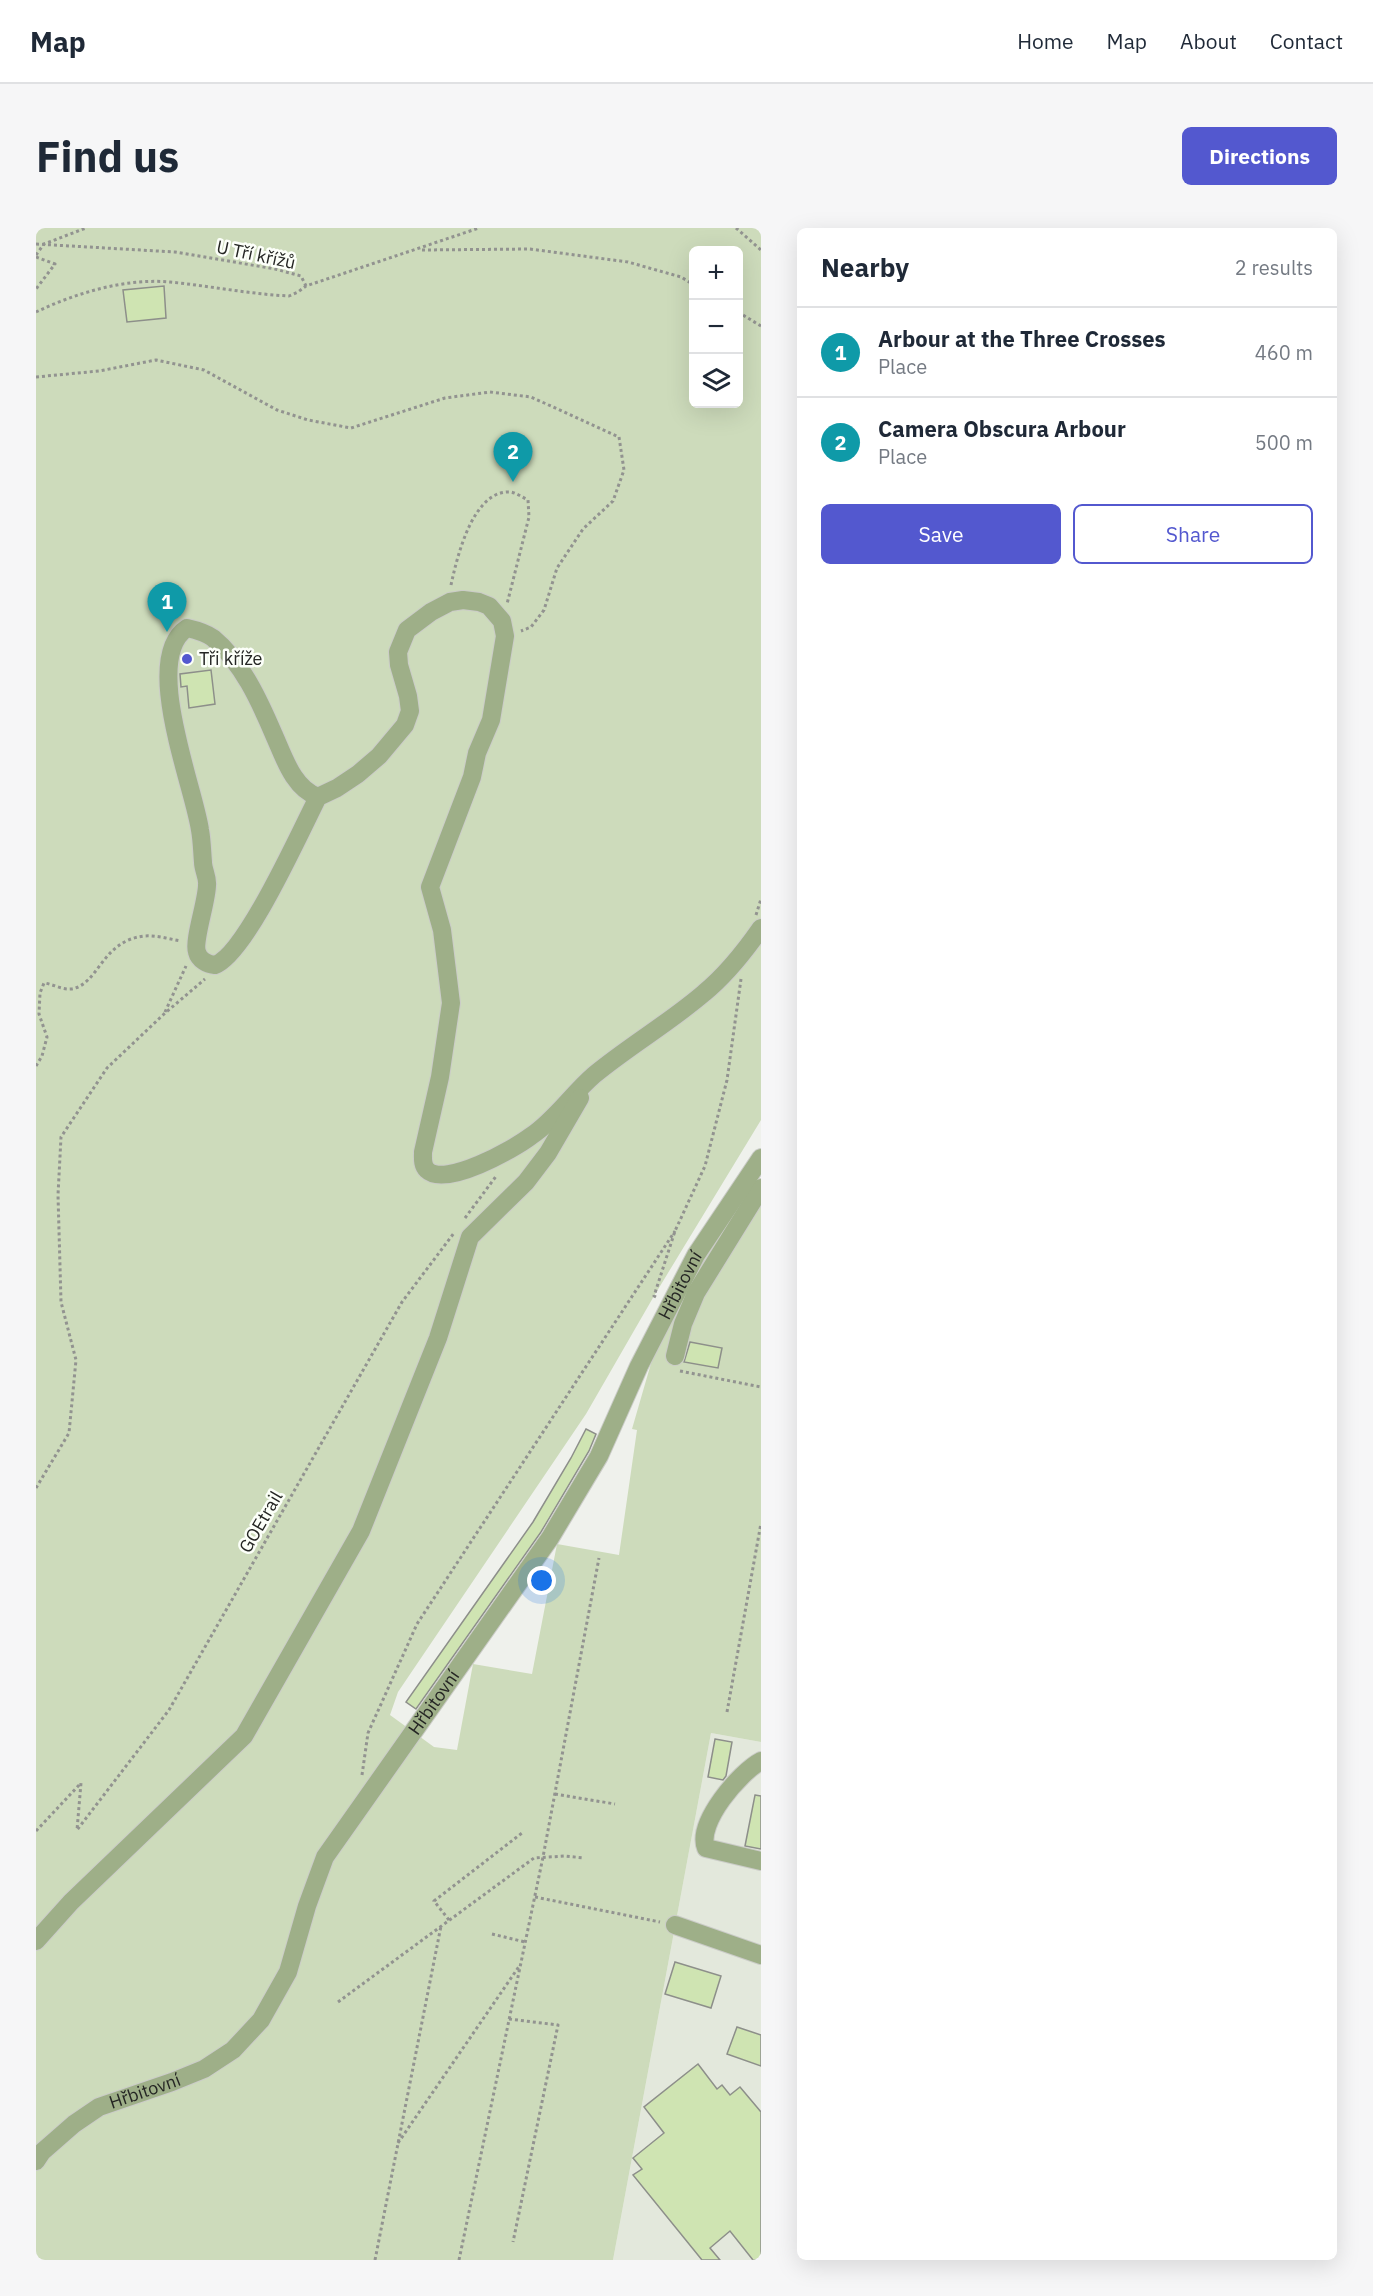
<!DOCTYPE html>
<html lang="en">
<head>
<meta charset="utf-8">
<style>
	:root { --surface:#fff; --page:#f6f6f7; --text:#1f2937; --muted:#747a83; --line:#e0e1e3; --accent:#5358cf }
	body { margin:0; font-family:"IBM Plex Sans",sans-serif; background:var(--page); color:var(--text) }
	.controls { position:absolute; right:18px; top:18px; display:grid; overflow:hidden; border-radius:9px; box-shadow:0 6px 24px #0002 }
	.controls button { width:54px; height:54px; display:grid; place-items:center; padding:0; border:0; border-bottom:2px solid var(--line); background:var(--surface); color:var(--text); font:30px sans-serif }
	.you { position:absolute; left:506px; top:1353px; width:21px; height:21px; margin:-15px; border:4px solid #fff; border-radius:50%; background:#1a73e8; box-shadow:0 0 0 9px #1a73e833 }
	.badge { display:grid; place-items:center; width:39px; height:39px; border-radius:50%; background:var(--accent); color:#fff; font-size:20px; font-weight:700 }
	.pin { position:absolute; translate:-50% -50px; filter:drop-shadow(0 2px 3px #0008) }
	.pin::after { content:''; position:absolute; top:32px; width:21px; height:18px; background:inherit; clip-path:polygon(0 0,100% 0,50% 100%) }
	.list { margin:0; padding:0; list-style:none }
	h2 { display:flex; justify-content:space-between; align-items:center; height:78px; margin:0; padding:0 24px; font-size:26px }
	h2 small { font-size:20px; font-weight:400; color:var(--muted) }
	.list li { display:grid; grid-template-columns:39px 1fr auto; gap:18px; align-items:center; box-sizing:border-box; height:90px; padding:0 24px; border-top:2px solid var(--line) }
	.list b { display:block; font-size:22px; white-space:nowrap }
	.list p { margin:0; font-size:20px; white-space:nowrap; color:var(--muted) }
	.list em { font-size:20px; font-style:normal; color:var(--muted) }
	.actions { display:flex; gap:12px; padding:18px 24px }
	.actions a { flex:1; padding:14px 0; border:2px solid var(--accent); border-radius:9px; text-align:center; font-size:21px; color:var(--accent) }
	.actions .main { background:var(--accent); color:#fff }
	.icon { flex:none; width:33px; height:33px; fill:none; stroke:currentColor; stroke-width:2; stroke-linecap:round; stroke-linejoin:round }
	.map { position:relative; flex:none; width:725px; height:2032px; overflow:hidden; border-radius:9px }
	header { display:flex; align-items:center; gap:36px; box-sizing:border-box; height:84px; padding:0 30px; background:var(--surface); border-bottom:2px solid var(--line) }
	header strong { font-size:28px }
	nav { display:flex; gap:33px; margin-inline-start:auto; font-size:21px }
	.intro { display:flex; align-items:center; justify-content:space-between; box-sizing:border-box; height:144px; padding:0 36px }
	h1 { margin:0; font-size:42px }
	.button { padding:15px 27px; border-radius:9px; background:var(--accent); color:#fff; font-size:21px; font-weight:700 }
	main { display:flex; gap:36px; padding:0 36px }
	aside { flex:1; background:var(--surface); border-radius:9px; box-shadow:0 6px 24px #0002 }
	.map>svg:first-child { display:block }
	.built { fill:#e3e8dc }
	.green { fill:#cddbbb; fill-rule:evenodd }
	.building { fill:#cfe4b2; stroke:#8d8f8a; stroke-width:1.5 }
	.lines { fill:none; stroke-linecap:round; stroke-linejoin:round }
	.minor-casing { stroke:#cbccc8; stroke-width:20 }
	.path { stroke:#929390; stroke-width:3; stroke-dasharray:3 3; stroke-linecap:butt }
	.minor { stroke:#9eaf88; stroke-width:18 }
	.poi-dot { fill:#5358cf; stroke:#fcfff9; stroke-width:2 }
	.labels { text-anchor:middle; stroke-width:5; stroke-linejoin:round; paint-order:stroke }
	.street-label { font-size:18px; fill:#252624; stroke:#fcfff9 }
	.poi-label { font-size:18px; fill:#252624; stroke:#fcfff9; text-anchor:start }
</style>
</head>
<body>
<header>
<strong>Map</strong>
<nav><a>Home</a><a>Map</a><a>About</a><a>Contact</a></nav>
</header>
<div class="intro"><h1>Find us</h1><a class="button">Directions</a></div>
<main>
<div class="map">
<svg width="725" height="2032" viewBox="0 0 725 2032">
	<rect width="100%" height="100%" fill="#eff1ec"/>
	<!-- built -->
	<polygon class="built" points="675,1505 725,1514 725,2032 577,2032"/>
	<!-- green -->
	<path class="green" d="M0,0H725V892L618,1068L550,1186L362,1464L354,1487L398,1519L421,1522L437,1436L496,1446L521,1316L583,1327L601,1202L596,1201L618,1125L666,1030L691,1001L725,977V1514L675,1505L577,2032H0ZM658,22H702V176H658Z"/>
	<!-- building -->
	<g class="building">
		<polygon points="128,58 130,90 91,94 87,62"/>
		<polygon points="175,442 179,476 153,480 151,458 145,459 144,446"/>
		<polygon points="654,1114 686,1120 682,1140 648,1134"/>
		<polygon points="550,1201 560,1206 553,1223 505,1304 380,1481 370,1474 497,1294 535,1230"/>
		<polygon points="679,1511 696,1514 690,1548 687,1552 672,1549"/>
		<polygon points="719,1567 725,1568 725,1621 709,1618"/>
		<polygon points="639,1734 685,1748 675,1780 629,1766"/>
		<polygon points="701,1799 725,1807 725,1838 691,1826"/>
		<polygon points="662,1836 681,1861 686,1857 694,1867 704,1859 725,1884 725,2032 717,2032 694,2003 674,2020 684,2032 666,2032 597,1947 606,1941 597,1930 628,1905 608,1879"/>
	</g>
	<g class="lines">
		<!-- minor casing -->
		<g class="minor-casing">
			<g id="minor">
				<path d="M282,569C265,602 210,726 179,737C171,736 163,732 161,724C157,713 171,673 171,657C172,649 167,642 167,634C166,623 166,613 164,602C158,559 105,430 151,400C160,402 170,405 177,410C206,434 224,474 238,507C248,529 257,560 282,569L301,560L322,546L343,528L369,497L374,483L372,468L363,437L362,424L371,402L395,384L414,374L427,372L443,374L453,378L466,393L469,408L455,492L441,525L436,549L394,659L406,702L415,775L404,849L387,924C387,930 386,937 391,942C409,960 478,921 495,908C519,892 536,866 558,847C593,818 633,795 668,765C690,747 709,723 725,700"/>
				<polyline points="639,1128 647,1096 660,1065 725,960"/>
				<path d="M725,1533C704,1544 660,1595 670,1620L725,1633"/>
				<polyline points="639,1697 725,1727"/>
				<polyline points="0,1713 35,1674 208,1508 325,1303 402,1110 434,1009 490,954 512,925 544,870"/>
				<path id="s1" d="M0,1933L6,1924L38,1896L63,1879L136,1854L168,1841L197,1822L225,1792L252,1744L271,1678L289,1629L514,1310L563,1228L603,1138L660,1027L725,930"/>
			</g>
		</g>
		<!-- path -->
		<g class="path">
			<polyline points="700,0 725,22"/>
			<polyline points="0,16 139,24 239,41 265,48 270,58"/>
			<polyline points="386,22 494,21 592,34 645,49 658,57"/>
			<polyline points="0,27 8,16 50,0"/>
			<polyline points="0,29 19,36 0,61"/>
			<path d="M0,84C40,65 89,50 134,54C174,58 213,66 253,68L262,64L270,58L443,0"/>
			<polyline points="702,84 725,98"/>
			<polyline points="0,149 63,143 120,132 168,142 241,182 272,192 315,200 409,170 454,164 495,169 583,209 588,242 577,273 547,301 521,340 508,382 495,399 485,403"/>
			<path d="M415,357C421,329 437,261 475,264C480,265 486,269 492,272L493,289L471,376"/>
			<polyline points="720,687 725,671"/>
			<polyline points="129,784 150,738"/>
			<path d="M0,838L6,828L11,809L3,786L4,765L8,755C17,756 26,762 35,761C63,757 65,713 108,708C120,707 133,711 145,713"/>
			<polyline points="429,990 461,947"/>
			<polyline points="620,1069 618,1068 639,1003 669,938 691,852 705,751"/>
			<polyline points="644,1143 725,1159"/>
			<polyline points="0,1260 33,1205 40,1132 25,1074 22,967 25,909 71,840 128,786 169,751"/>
			<polyline points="691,1484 725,1295"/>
			<polyline points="326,1547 332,1505 381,1396 639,1003"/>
			<polyline points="519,1566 579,1576"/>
			<polyline points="0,1603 45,1555 41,1602 133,1482 366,1074 418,1005"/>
			<polyline points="499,1669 624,1694"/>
			<polyline points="413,1692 398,1673 486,1605"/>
			<polyline points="456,1706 489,1714"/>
			<polyline points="302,1774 498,1630 529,1628 548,1630"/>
			<polyline points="473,1791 522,1797 477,2014"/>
			<polyline points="362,1915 484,1737"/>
			<polyline points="339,2032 405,1698"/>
			<polyline points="423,2032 507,1629 563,1330"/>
		</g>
		<!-- minor -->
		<use href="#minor" class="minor"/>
	</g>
	<!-- markers -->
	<circle class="poi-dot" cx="151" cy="431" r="6"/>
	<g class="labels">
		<!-- street labels -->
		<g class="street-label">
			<text transform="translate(220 27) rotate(12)" y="6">U Tří křížů</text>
			<text dy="6" stroke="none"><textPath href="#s1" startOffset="1122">Hřbitovní</textPath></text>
			<text transform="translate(225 1294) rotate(-60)" y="6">GOEtrail</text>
			<text dy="6" stroke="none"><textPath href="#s1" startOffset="636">Hřbitovní</textPath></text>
			<text dy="6" stroke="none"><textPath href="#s1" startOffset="132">Hřbitovní</textPath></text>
		</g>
		<!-- poi labels -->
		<g class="poi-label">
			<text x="163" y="437">Tři kříže</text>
		</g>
	</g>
</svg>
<div class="controls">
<button>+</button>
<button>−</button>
<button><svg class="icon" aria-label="layers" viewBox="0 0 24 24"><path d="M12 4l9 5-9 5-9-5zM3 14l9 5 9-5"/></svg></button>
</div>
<div class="you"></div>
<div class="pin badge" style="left:131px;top:404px;background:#0f9aa8">1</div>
<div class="pin badge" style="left:477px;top:254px;background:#0f9aa8">2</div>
</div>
<aside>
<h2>Nearby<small>2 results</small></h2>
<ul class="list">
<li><span class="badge" style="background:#0f9aa8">1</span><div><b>Arbour at the Three Crosses</b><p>Place</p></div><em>460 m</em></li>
<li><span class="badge" style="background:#0f9aa8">2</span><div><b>Camera Obscura Arbour</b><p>Place</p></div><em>500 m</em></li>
</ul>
<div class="actions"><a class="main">Save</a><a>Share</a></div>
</aside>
</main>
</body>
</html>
